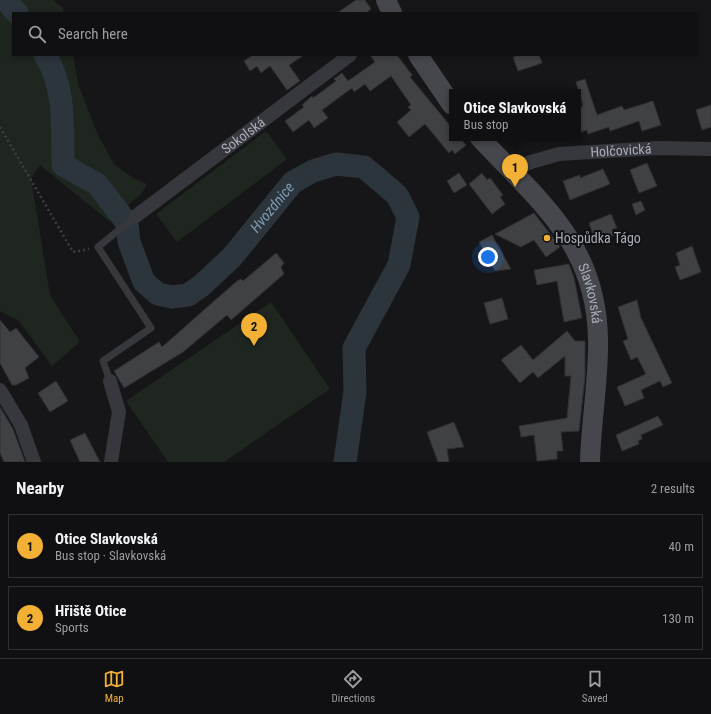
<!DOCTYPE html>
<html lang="en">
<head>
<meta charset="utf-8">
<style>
	:root { --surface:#101012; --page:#1e1e20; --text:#f1f3f6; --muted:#9c9d9f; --line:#303032; --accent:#f2b134 }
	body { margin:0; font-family:"Roboto Condensed",sans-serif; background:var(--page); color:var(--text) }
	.you { position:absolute; left:488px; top:257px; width:14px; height:14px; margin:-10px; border:3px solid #fff; border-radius:50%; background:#1a73e8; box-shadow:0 0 0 6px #1a73e833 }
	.badge { display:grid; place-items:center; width:26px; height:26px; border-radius:50%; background:var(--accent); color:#111; font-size:13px; font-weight:700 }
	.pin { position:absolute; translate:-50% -33px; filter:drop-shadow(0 1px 2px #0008) }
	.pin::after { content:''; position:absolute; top:21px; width:14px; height:12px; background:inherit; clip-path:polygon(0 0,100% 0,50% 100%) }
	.popup { position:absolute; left:449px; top:89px; width:132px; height:52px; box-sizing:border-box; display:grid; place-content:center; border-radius:0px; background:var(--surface); filter:drop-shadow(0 1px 3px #0005); font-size:13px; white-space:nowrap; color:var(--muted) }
	.popup b { font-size:15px; color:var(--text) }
	.popup::after { content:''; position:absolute; left:50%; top:100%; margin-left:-8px; border:8px solid transparent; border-top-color:var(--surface) }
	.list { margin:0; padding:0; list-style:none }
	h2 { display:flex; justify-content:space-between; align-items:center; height:52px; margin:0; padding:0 16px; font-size:17px }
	h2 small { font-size:13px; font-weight:400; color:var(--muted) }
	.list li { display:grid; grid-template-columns:26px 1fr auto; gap:12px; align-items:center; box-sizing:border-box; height:64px; margin:0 8px 8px; padding:0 8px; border:1px solid var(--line); border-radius:0px }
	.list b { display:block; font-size:15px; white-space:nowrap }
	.list p { margin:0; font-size:13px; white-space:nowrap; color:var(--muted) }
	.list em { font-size:13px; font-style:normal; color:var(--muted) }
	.icon { flex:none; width:22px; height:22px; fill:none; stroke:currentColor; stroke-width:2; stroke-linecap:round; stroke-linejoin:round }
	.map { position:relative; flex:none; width:711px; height:462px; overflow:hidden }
	.search { position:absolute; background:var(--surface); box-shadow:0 2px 6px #0003; left:12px; right:12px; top:12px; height:44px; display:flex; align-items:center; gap:10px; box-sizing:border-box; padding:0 14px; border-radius:0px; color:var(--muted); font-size:15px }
	.sheet { height:196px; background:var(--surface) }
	nav { display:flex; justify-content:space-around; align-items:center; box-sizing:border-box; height:56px; border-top:1px solid var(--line); background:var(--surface); font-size:11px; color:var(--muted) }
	nav a { display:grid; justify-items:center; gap:2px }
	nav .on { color:var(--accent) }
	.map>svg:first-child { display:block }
	.green { fill:#1e261f }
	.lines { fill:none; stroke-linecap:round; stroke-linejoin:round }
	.river { stroke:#2c353c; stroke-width:23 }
	.building { fill:#404145; stroke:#303034 }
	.path { stroke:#3d3f44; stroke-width:2.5; stroke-dasharray:2 3; stroke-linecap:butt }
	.service { stroke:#37383d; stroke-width:7 }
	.minor { stroke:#37383d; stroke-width:14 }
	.secondary { stroke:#45474d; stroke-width:20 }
	.poi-dot { fill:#f2b134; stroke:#111113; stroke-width:1.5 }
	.labels { text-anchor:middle; stroke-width:4; stroke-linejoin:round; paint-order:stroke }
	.street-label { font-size:14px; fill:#a8adb8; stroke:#111113 }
	.poi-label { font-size:14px; fill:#a8adb8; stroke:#111113; text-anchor:start }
	.water-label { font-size:15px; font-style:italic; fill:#7f9bb3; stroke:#111113 }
</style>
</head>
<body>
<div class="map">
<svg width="711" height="462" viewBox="0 0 711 462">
	<rect width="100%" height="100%" fill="#161618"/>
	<!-- green -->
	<g class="green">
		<polygon points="0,0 53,0 63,8 64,13 13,13 13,55 73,55 78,83 97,133 114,164 133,178 147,184 142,193 109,221 40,165 31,178 50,295 80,342 52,366 19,321 0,311"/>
		<polygon points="266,131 287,159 177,242 156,214"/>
		<polygon points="271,302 330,389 224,462 168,462 126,401"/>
	</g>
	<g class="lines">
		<!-- river -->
		<g class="river">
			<polyline points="6,0 17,13"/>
			<path id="s1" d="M45,55C66,87 62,128 63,165L97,184L127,223L129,242L144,282L158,294L172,297L188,295L201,286L232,257L293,182L313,171L336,164L364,167L397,195L408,217L399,265L354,348L355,392L345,462"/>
		</g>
	</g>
	<!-- building -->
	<g class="building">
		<polygon points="356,0 365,0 371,9 366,13 337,13"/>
		<polygon points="253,55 304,55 289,65 300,81 287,90 270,66 261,73 257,66 250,71 244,61"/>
		<polygon points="370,55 397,55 412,75 410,77 452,128 452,138 460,138 466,145 455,154 452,150 449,153 425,124 409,137 397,122 411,110 408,107 411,105 391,76 370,91 365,84 354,92 352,88 322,110 328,118 314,128 309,120 293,132 285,121 304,107 302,105 312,96 313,98 336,81 334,79 342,73 348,81 375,62"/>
		<polygon points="519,55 539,55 542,63 518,71 513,57"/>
		<polygon points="585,79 597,115 622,106 624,110 653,101 661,125 642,131 639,121 610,131 609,127 588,134 587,130 578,133 578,107 583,106 576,82"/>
		<polygon points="711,105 711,127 702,130 696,110"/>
		<polygon points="647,163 657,186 639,193 630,170"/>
		<polygon points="603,169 610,184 570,200 563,181 580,175 580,178"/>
		<polygon points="459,173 467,185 454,193 447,181"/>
		<polygon points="482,173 487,180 490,178 503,195 500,197 505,204 492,214 469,184"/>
		<polygon points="641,201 645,210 636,215 632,204"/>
		<polygon points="534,213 560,247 546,257 534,240 521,247 495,234"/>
		<polygon points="611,214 617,228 612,229 614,235 596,242 589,223"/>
		<polygon points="492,235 511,269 495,271 479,242"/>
		<polygon points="692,246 701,272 680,280 675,267 680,265 676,253"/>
		<polygon points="276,253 284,263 281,267 284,274 231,320 227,315 183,352 124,388 114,371 159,342 162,347 237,281 241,279 243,281"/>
		<polygon points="569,264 574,278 582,318 564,322 557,281 537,285 534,270"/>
		<polygon points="502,298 508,319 490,324 484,303"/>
		<polygon points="637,300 641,318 672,383 663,387 660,381 641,390 644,398 625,406 617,387 646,374 637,357 631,360 623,341 628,339 618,307"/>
		<polygon points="0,320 10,332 16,328 39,357 25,368 29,378 16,385 12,385 0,363"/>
		<polygon points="567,331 575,341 585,341 585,377 579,431 561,432 563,451 557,451 557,459 537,461 534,435 521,437 519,426 567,418 571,376 565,376 565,356 538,378 533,372 520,383 501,360 521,345 533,360"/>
		<polygon points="56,381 68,401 50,412 38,393"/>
		<polygon points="0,407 13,429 25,462 4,462 0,453"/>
		<polygon points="658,416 663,425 641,435 642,439 638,441 639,444 622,451 616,435"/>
		<polygon points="454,422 464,447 447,449 449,462 438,462 427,432"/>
		<polygon points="85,433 100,462 80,462 70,440"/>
	</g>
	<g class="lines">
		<!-- path -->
		<polyline class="path" points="0,127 73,252 89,249"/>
		<!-- service -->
		<polyline class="service" points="110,381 103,361 151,328 98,247 136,216"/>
		<!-- minor -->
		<g class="minor">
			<path id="s2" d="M511,171L531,162L559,154L658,148L711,149"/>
			<path id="s3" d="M136,216L350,55"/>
			<polyline points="110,381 119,412 111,462"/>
			<polyline points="0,390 21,425 34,462"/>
		</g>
		<!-- secondary -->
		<g class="secondary">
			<polyline points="386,0 392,13"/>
			<polyline points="418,55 452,105"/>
			<path id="s4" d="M480,138C540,202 596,244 598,338C599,379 591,421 590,462"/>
		</g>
	</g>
	<!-- markers -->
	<circle class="poi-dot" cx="547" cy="238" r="4"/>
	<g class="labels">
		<!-- street labels -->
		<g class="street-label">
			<text dy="5" stroke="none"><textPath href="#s3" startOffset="134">Sokolská</textPath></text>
			<text dy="5" stroke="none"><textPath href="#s2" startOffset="113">Holčovická</textPath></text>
			<text dy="5" stroke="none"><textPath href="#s4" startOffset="194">Slavkovská</textPath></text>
		</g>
		<!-- poi labels -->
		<g class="poi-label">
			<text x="555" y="243">Hospůdka Tágo</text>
		</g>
		<!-- water labels -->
		<g class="water-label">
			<text dy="5" stroke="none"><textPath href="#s1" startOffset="434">Hvozdnice</textPath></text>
		</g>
	</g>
</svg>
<div class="you"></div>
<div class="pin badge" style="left:515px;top:187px">1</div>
<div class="popup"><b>Otice Slavkovská</b>Bus stop</div>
<div class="pin badge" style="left:254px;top:346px">2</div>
<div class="search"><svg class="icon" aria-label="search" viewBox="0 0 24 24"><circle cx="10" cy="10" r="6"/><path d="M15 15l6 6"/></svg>Search here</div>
</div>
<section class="sheet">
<h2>Nearby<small>2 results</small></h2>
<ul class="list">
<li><span class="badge">1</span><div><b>Otice Slavkovská</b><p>Bus stop · Slavkovská</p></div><em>40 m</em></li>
<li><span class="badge">2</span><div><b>Hřiště Otice</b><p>Sports</p></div><em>130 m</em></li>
</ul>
</section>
<nav>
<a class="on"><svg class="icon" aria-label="map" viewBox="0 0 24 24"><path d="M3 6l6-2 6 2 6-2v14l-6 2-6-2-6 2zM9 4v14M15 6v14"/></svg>Map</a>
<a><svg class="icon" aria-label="directions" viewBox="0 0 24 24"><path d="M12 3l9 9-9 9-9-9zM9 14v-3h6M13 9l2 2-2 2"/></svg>Directions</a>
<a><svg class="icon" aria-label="saved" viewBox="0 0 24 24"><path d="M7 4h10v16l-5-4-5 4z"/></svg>Saved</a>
</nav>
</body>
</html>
